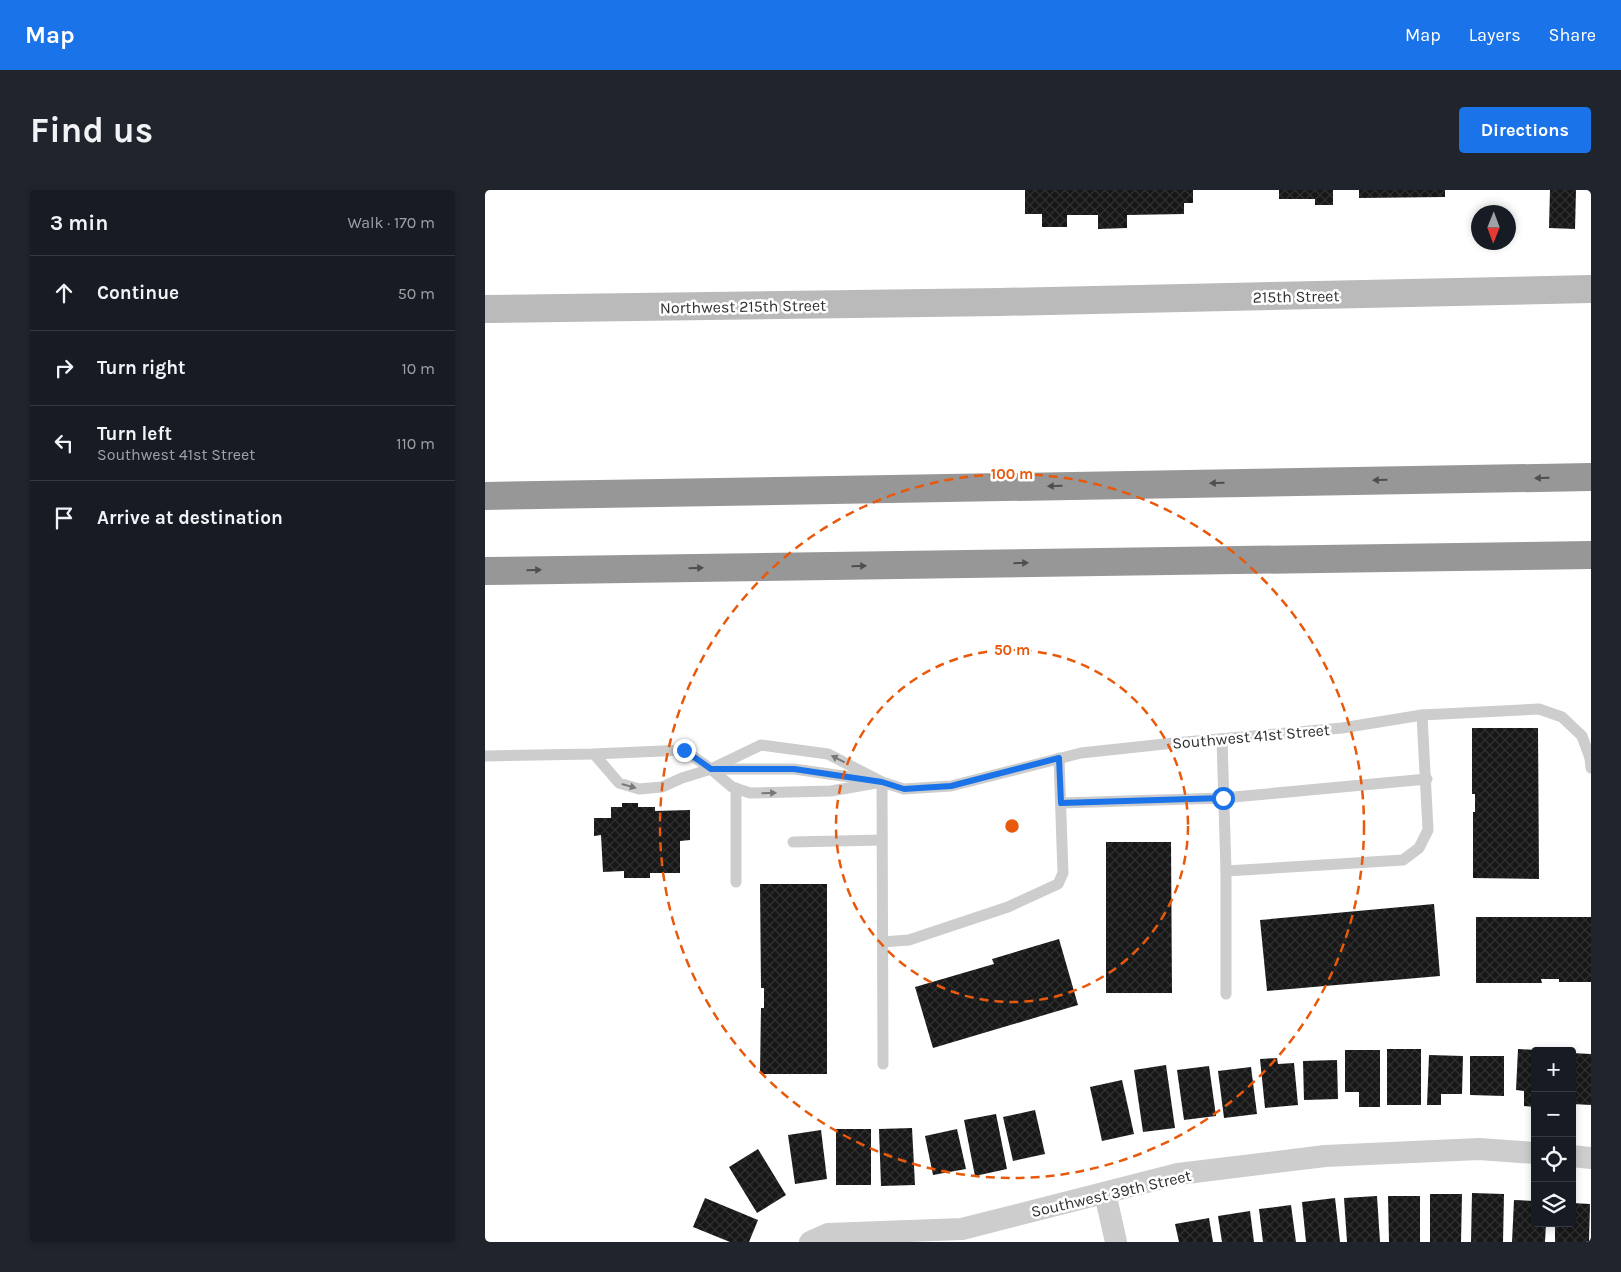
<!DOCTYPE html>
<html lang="en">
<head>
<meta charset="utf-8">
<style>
	:root { --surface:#171b24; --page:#20242c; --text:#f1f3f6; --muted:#9ea1a6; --line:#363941; --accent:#1a73e8 }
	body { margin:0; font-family:Karla,sans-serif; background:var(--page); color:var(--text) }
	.controls { position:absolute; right:15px; bottom:15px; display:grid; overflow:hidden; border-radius:5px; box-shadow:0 2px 8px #0003 }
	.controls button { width:45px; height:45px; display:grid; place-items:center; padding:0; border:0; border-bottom:1px solid var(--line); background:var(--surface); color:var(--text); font:25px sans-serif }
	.compass { position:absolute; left:986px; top:15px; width:45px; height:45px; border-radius:50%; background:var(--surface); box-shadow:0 2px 8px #0003; rotate:181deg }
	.stop { position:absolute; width:15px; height:15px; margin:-11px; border:4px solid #1a73e8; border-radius:50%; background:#fff }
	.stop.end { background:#1a73e8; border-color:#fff; box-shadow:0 1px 5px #0008 }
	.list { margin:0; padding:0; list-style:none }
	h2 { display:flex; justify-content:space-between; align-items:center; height:65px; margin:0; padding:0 20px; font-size:21px }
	h2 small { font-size:16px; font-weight:400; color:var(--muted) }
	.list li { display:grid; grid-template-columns:32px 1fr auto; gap:15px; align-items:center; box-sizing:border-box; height:75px; padding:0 20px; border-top:1px solid var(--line) }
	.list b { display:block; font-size:19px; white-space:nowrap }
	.list p { margin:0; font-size:16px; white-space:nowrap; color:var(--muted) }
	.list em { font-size:16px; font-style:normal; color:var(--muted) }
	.icon { flex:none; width:28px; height:28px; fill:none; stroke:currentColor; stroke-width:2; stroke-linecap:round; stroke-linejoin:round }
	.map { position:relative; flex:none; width:1106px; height:1052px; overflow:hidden; border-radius:5px }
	header { display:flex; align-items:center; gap:30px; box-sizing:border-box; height:70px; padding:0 25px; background:var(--accent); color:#fff }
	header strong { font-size:24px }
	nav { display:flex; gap:28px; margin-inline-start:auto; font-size:18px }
	.intro { display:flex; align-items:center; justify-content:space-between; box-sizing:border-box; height:120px; padding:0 30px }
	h1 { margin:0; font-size:35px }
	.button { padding:12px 22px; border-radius:5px; background:var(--accent); color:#fff; font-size:18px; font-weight:700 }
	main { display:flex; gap:30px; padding:0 30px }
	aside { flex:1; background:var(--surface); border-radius:5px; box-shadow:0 2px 8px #0003 }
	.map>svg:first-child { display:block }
	.building { fill:url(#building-cross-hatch) }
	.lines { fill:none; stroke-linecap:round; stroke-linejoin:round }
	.lane { stroke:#cdcdcd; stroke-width:11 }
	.street { stroke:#cdcdcd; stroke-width:22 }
	.secondary { stroke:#bababa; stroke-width:28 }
	.highway { stroke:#979797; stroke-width:28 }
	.oneway { fill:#4f4f4f }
	.oneway2 { fill:#777 }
	.route { stroke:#1a73e8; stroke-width:6 }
	.ring { fill:none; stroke:#e8590c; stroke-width:2.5; stroke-dasharray:9 6 }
	.labels { text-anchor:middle; stroke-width:5; stroke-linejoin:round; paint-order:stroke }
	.street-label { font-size:16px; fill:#303030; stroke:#fff }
	.centre { fill:#e8590c; stroke:#fff; stroke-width:2.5 }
	.ring-label { font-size:15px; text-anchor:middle; font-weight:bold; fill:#e8590c; stroke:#fff; stroke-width:5; stroke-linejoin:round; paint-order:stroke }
</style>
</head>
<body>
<header>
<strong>Map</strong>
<nav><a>Map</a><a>Layers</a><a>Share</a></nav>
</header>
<div class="intro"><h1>Find us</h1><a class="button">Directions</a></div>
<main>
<aside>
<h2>3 min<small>Walk · 170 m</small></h2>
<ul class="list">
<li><svg class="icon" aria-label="ahead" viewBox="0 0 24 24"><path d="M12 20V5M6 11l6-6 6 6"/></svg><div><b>Continue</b></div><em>50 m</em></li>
<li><svg class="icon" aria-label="right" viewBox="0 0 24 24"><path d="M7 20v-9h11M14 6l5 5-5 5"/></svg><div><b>Turn right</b></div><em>10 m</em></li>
<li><svg class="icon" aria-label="left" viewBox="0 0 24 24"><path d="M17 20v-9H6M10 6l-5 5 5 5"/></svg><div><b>Turn left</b><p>Southwest 41st Street</p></div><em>110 m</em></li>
<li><svg class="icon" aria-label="arrive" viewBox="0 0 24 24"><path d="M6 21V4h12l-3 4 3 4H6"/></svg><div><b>Arrive at destination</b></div></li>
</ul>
</aside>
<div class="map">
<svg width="1106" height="1052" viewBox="0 0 1106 1052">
	<defs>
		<pattern id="building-cross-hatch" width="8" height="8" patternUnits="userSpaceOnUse" patternTransform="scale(1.25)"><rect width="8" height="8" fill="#171717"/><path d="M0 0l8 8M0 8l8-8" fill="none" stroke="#303030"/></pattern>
	</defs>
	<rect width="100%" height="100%" fill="#fff"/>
	<!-- building -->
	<g class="building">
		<polygon points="540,0 708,0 708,13 699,13 699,24 642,25 642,38 613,39 613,25 582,25 582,37 557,37 557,24 540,24"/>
		<polygon points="794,0 848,0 848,15 830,15 830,9 794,9"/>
		<polygon points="874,0 960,0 960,7 874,8"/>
		<polygon points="1065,0 1091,0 1090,39 1064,38"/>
		<polygon points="987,538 1053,538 1054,689 988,688 988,622 990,622 990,604 987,604"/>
		<polygon points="137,613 153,613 153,617 170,617 170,621 205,620 205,650 195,651 195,683 165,683 165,688 139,688 139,681 118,682 116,645 109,646 109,628 126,628 126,617 137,617"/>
		<polygon points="621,652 686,652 687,803 621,803"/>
		<polygon points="275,694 342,694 342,884 275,884 276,818 279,818 279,798 276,798"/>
		<polygon points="949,714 955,786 782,801 775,730"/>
		<polygon points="991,727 1106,727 1106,792 1074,792 1074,789 1056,789 1057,793 991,793"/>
		<polygon points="574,749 593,815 448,858 430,797 509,774 507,769"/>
		<rect x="902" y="859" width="34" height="56"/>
		<polygon points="1033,859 1050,860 1050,917 1039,916 1039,901 1031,900"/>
		<polygon points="860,860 895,860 895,917 874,917 874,902 860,902"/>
		<polygon points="1087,863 1106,864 1106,915 1087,914"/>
		<polygon points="944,865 978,866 977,904 956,904 956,915 942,915"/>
		<polygon points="985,866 1019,866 1019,906 985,905"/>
		<polygon points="792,868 793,874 809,873 813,915 780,918 775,869"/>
		<polygon points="852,870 853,909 819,910 818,871"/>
		<polygon points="681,875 690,938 658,942 649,880"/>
		<polygon points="724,876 731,926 699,930 692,880"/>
		<polygon points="766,877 772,924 739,928 733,881"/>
		<polygon points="637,890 649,944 617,951 605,897"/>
		<polygon points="550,920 560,964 528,971 518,927"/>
		<polygon points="511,924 522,979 490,986 479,930"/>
		<polygon points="427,938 430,995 396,996 394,939"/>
		<rect x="351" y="939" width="35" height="56"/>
		<polygon points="472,939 481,979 448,985 440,946"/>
		<polygon points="336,940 342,989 310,994 303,945"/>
		<polygon points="273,959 301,1005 272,1023 244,977"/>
		<polygon points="987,1003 1019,1004 1018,1052 986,1052"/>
		<polygon points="945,1004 977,1004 976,1052 945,1052"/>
		<polygon points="892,1006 895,1052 862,1052 859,1008"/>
		<polygon points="903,1006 935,1006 935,1052 904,1052"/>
		<polygon points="220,1008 273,1030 264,1052 245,1052 208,1037"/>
		<polygon points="850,1008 855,1052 821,1052 817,1012"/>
		<polygon points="1029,1010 1050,1011 1050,1033 1061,1033 1060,1052 1027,1052"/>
		<polygon points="1087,1013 1105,1014 1104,1052 1070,1052 1070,1033 1087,1033"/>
		<polygon points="806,1015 811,1052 778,1052 774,1019"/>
		<polygon points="765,1021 769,1052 737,1052 733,1026"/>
		<polygon points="724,1028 728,1052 694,1052 690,1034"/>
	</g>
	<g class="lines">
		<!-- lane -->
		<g class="lane">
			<polyline points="737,549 741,681 741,804"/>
			<polyline points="109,564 134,593 154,599 177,597 197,588 226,579 276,555 343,564 397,592 419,599 466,596 596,563 689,553 857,538 937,525 1054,519 1077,527 1097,546 1105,568 1106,578"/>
			<polyline points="0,566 109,564 199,560 226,579 247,597 265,603 346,601 397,592"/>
			<polyline points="230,579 309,579 386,590"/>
			<polyline points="397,592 398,874"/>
			<polyline points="576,613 738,608 942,589"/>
			<polyline points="308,652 397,650"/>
			<polyline points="741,681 918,670 934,658 943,640 937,525"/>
			<polyline points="251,692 251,598"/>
			<polyline points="397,752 424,750 523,717 573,694 578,683 574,568"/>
		</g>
		<!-- street -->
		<g class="street">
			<polyline points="1087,966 1106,968"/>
			<polyline points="620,1003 631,1052"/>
			<polyline points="325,1052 343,1044 477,1039 693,984 840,966 994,959 1050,963"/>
		</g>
		<!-- secondary -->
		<polyline class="secondary" points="0,119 515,112 1106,99"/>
		<!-- highway -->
		<g class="highway">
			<polyline points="0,306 1106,287"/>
			<polyline points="0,381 1106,365"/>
		</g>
	</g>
	<!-- one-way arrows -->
	<defs><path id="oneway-solid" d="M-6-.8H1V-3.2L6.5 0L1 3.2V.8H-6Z" transform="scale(1.25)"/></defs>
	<g class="oneway">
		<use href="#oneway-solid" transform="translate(1057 288) rotate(179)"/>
		<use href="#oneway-solid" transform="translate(895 290) rotate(179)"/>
		<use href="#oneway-solid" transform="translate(732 293) rotate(179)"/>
		<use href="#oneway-solid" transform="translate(570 296) rotate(179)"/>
		<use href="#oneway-solid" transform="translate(536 373) rotate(-1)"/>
		<use href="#oneway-solid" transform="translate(374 376) rotate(-1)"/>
		<use href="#oneway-solid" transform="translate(211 378) rotate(-1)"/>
		<use href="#oneway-solid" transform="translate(49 380) rotate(-1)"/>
	</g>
	<g class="oneway2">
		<use href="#oneway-solid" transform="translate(353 569) rotate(-153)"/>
		<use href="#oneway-solid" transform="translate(144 596) rotate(16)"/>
		<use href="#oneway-solid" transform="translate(284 603) rotate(-2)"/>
	</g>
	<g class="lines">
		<!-- route -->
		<polyline class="route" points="199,560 226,579 309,579 397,592 419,599 466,596 574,568 576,613 738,608"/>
	</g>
	<!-- distance rings -->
	<g class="ring">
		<circle cx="527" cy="636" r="176"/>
		<circle cx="527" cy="636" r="352"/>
	</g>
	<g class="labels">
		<!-- street labels -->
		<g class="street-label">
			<text transform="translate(811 106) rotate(-1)" y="6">215th Street</text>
			<text transform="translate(258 116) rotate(-1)" y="6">Northwest 215th Street</text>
			<text transform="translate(766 546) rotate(-5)" y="6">Southwest 41st Street</text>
			<text transform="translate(626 1003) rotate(-13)" y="6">Southwest 39th Street</text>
		</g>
	</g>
	<circle cx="527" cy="636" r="8" class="centre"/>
	<g class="ring-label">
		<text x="527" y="289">100 m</text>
		<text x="527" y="465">50 m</text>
	</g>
</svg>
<div class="controls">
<button>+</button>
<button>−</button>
<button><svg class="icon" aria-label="locate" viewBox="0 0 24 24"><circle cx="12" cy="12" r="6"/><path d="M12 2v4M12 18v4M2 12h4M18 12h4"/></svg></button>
<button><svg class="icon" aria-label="layers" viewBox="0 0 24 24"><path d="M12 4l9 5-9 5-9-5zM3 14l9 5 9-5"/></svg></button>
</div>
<svg class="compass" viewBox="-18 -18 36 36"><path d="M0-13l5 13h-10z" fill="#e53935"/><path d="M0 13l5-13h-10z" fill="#9ea1a6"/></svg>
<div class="stop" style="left:738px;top:608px"></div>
<div class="stop end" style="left:199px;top:560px"></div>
</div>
</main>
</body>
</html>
